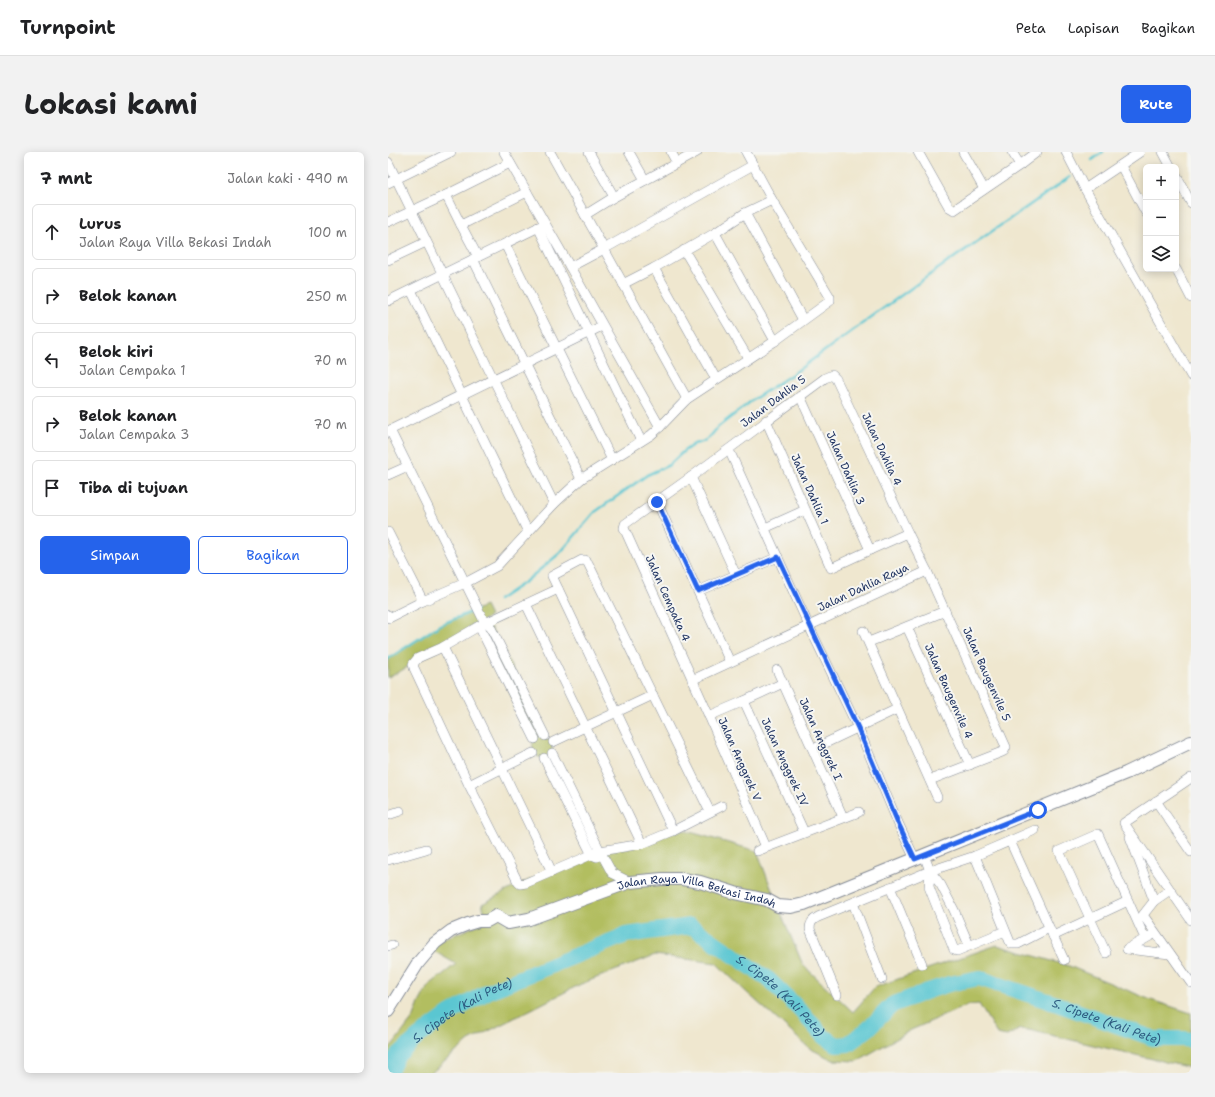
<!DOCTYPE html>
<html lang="id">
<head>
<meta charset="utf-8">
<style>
	:root { --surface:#fff; --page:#f2f2f2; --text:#202124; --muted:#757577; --line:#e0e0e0; --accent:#2563eb }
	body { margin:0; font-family:"Shantell Sans",sans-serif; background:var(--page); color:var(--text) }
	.controls { position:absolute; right:12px; top:12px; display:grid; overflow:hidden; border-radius:6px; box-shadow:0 2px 10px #0003 }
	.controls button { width:36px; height:36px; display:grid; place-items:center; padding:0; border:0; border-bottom:1px solid var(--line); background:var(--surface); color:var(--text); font:20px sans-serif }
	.stop { position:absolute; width:12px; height:12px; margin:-9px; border:3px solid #2563eb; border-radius:50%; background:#fff }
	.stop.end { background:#2563eb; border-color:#fff; box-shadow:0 1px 4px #0008 }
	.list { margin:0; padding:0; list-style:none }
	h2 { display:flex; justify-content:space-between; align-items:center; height:52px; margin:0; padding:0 16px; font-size:17px }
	h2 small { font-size:13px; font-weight:400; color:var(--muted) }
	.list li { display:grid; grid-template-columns:26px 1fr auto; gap:12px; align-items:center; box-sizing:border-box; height:56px; margin:0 8px 8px; padding:0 8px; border:1px solid var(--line); border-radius:6px }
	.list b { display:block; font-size:15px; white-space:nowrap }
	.list p { margin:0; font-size:13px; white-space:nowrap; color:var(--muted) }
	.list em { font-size:13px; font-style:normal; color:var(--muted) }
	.actions { display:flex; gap:8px; padding:12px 16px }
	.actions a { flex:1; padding:9px 0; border:1px solid var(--accent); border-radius:6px; text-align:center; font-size:14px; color:var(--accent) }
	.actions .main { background:var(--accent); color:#fff }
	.icon { flex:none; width:22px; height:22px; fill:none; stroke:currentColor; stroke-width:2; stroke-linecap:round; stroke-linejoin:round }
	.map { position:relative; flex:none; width:803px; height:921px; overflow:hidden; border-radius:6px }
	header { display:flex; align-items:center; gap:24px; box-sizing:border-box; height:56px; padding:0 20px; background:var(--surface); border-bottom:1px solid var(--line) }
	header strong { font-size:19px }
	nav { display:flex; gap:22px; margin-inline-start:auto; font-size:14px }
	.intro { display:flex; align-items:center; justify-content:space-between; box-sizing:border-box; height:96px; padding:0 24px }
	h1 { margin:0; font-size:28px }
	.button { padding:10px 18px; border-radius:6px; background:var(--accent); color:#fff; font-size:14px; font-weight:700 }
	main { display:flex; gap:24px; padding:0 24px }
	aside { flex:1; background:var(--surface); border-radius:6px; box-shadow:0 2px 10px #0003 }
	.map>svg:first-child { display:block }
	.green { fill:#b2be60; stroke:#66765f }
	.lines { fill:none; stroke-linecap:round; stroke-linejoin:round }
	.stream { stroke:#5ac6d1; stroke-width:2.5 }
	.river { stroke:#5ac6d1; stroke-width:16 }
	.minor-casing { stroke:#858b96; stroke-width:10 }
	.secondary-casing { stroke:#858b96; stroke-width:14 }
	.minor { stroke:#fff; stroke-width:9 }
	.secondary { stroke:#fff; stroke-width:12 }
	.route { stroke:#2563eb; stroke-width:5 }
	.labels { text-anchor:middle; stroke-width:4; stroke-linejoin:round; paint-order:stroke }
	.street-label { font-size:11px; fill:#1b2f5e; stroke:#f6f6f2 }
	.water-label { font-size:12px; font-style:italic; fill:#2e5c80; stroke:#f6f6f2 }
</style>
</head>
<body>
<header>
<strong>Turnpoint</strong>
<nav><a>Peta</a><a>Lapisan</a><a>Bagikan</a></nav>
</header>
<div class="intro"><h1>Lokasi kami</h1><a class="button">Rute</a></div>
<main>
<aside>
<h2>7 mnt<small>Jalan kaki · 490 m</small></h2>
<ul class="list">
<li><svg class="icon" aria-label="ahead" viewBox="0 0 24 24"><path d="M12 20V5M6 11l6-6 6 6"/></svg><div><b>Lurus</b><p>Jalan Raya Villa Bekasi Indah</p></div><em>100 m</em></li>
<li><svg class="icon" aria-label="right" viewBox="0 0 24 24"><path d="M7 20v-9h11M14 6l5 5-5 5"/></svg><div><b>Belok kanan</b></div><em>250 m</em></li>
<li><svg class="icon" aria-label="left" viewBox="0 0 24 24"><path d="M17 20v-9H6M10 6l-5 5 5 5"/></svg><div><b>Belok kiri</b><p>Jalan Cempaka 1</p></div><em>70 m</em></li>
<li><svg class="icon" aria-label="right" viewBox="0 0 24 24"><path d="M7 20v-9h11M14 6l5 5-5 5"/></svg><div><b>Belok kanan</b><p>Jalan Cempaka 3</p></div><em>70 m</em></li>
<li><svg class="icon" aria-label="arrive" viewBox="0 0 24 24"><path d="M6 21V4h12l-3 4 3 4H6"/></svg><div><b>Tiba di tujuan</b></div></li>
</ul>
<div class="actions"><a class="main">Simpan</a><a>Bagikan</a></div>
</aside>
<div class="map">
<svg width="803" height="921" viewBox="0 0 803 921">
	<rect width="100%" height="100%" fill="#f6f6f2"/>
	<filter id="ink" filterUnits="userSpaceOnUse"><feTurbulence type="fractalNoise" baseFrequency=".025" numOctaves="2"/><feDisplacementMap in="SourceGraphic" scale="8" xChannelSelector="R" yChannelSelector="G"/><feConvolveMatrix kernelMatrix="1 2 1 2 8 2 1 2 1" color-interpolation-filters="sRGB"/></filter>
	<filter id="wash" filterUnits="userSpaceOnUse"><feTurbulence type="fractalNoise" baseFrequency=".012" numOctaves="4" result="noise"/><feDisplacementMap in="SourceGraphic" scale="16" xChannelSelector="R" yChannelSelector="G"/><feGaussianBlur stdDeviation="0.9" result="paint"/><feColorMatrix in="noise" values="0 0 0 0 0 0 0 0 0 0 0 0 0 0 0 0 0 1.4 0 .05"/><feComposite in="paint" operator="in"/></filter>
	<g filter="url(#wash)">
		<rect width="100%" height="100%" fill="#efe7cf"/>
		<!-- green -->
		<g class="green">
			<polygon points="97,454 102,464 55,495 0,526 0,507 52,473"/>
			<path d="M100,470L160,586L165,590L164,601L212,699L295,678L369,699L390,754L415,813L465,860L487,835L609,793L681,814L763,848L803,861V916L641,878L632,877L619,884L609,882L591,852L580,853L523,878L469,909L445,908L421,896L356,838L328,811L267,803L193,832L81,889L43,921H0V897L5,892L26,865L31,851L40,834L68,812L42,797L47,791L99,769L94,752L132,732L204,703L156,607C146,604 143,601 145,590L91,474Z"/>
		</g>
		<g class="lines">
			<!-- stream -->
			<g class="stream">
				<polyline points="704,8 715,0"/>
				<polyline points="110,448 137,430 172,401 207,360 259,323 281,313 296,299 306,292 314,290 321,286 330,275 366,247 406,221 547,119 682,25"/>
				<polyline points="0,507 52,473 88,458"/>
			</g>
			<!-- river -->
			<path class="river" id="s1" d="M1,921L10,903L30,885L61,862L101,839L238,783L303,774L380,827L409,855L436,885L449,893L460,892L480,877L504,853L540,839L561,832L591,826L669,852L767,887H795L803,888"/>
		</g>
	</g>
	<g filter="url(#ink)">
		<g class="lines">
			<!-- minor casing -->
			<g class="minor-casing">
				<g id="minor">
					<polyline points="116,0 182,115"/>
					<polyline points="162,0 216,97 182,115 272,275"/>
					<polyline points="201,0 226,45"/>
					<polyline points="241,0 257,28"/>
					<polyline points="283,0 289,11"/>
					<polyline points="530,0 561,55 566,58 632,13 649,0"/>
					<polyline points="575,0 596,37"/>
					<polyline points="624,0 632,13"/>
					<polyline points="678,0 697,37 803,224"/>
					<polyline points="775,0 783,15"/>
					<polyline points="0,10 166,352"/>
					<polyline points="733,14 758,61"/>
					<polyline points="788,23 803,51"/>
					<polyline points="0,31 63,0"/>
					<polyline points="697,37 752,0"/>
					<polyline points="58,43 73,73 139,40"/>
					<polyline points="357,61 415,168"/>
					<polyline points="197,63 226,45 309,0"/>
					<polyline points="0,70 58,43 122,11"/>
					<polyline points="73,73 90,105"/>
					<polyline points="150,75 253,289"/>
					<polyline points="327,81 387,189"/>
					<polyline points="117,92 224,308"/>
					<polyline points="296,98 360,206"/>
					<polyline points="85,107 193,327"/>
					<polyline points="0,108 38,90"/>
					<polyline points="266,116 328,227"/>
					<polyline points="788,117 803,146"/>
					<polyline points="235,132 266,116 327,81 357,61 384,48"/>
					<polyline points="23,138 140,380"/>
					<polyline points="0,149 157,72"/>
					<polyline points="412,244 482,398"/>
					<polyline points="299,247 216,97 365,13"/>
					<polyline points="378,268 443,416 482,398 520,381"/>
					<polyline points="2,278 95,467 100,470 157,584"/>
					<polyline points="0,279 214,174"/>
					<polyline points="341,298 421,474 470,576 511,673 527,707"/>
					<polyline points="0,323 20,314"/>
					<polyline points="303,325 348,423"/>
					<polyline points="269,350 342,510"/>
					<polyline points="377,376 417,358"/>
					<polyline points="0,380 35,449"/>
					<polyline points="170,437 91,474 55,495 30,506 25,512 26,516 81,633 130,730 132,732 138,731 212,699 254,692 285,679 334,654"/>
					<polyline points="310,439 390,405"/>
					<polyline points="138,452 254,692"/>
					<polyline points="0,463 1,466 35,449 77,431 109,414 166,352 193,327 263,283 272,275 299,247 387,189 442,149 442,145 384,48 358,0"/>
					<polyline points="91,474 147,587"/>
					<polyline points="519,475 582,613"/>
					<polyline points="475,479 549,645"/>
					<polyline points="481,490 557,459"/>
					<polyline points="55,495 164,720"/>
					<polyline points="389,518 455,665"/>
					<polyline points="304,528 539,419"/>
					<polyline points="356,549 416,680"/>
					<polyline points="321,564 356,549 395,531"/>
					<polyline points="165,590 265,543"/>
					<polyline points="425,597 509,557"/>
					<polyline points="164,601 212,699 224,721 242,730"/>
					<polyline points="156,606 204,703 209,705"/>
					<polyline points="803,626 736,671 803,768"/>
					<polyline points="81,633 145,601"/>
					<polyline points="768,649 803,700"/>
					<polyline points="0,663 12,659"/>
					<polyline points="285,679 164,424 194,408 197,408 200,411 322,660"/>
					<polyline points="742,685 766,749"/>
					<polyline points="622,689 676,808"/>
					<polyline points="378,695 321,564 236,376 237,372 303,325 437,226 444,223 448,227 520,381 539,419 618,595 616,599 614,600 542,628"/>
					<polyline points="369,699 471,660"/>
					<polyline points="536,703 542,719 553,733 566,758 581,793"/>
					<polyline points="587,704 622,790 624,792 630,792 661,776"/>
					<polyline points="0,708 38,697"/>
					<polyline points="542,719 541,735 566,798 569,799 617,779"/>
					<polyline points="502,735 534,812"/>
					<polyline points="782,738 766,749 755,763 803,831"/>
					<polyline points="465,751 494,827"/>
					<polyline points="665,784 740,749"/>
					<polyline points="0,794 4,793"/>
					<polyline points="739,797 782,802"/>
					<polyline points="739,797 764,783"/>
					<polyline points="718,801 671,699 710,682 755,782"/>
					<path d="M449,843L422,777C422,771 424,768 430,765L542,719L587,704L647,678"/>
				</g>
			</g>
			<!-- secondary casing -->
			<g class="secondary-casing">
				<g id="secondary">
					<path id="s2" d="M0,859L30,811L47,791L63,779L80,772L90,769H99L108,764L120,771L141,767L242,730L274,727H294L312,730L347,741L379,748L390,754L403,755L416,752L738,621L803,590"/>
				</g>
			</g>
			<!-- minor -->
			<use href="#minor" class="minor"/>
			<!-- secondary -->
			<use href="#secondary" class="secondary"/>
		</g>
	</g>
	<g class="lines" filter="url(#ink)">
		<!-- route -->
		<polyline class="route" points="269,350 310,439 390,405 470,576 511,673 527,707 650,658"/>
	</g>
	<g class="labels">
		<!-- street labels -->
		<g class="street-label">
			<text transform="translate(385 249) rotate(-37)" y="4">Jalan Dahlia 5</text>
			<text transform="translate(494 297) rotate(65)" y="4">Jalan Dahlia 4</text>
			<text transform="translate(458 316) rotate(66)" y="4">Jalan Dahlia 3</text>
			<text transform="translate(422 337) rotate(66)" y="4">Jalan Dahlia 1</text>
			<text transform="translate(475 435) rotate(-25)" y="4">Jalan Dahlia Raya</text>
			<text transform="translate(280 446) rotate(66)" y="4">Jalan Cempaka 4</text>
			<text transform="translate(599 522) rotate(66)" y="4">Jalan Baugenvile 5</text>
			<text transform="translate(561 539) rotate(66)" y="4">Jalan Baugenvile 4</text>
			<text transform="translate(433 587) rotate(66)" y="4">Jalan Anggrek I</text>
			<text transform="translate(352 607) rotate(66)" y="4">Jalan Anggrek V</text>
			<text transform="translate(397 610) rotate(65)" y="4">Jalan Anggrek IV</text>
			<text dy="4" stroke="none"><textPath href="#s2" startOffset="362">Jalan Raya Villa Bekasi Indah</textPath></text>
		</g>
		<!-- water labels -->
		<g class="water-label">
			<text dy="4" stroke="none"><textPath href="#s1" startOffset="459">S. Cipete (Kali Pete)</textPath></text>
			<text dy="4" stroke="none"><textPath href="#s1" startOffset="99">S. Cipete (Kali Pete)</textPath></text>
			<text dy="4" stroke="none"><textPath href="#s1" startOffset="831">S. Cipete (Kali Pete)</textPath></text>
		</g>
	</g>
</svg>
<div class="controls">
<button>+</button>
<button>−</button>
<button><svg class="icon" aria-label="layers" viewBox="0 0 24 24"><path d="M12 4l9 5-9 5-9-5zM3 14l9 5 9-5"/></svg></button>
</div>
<div class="stop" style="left:650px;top:658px"></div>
<div class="stop end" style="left:269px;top:350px"></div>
</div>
</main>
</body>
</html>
